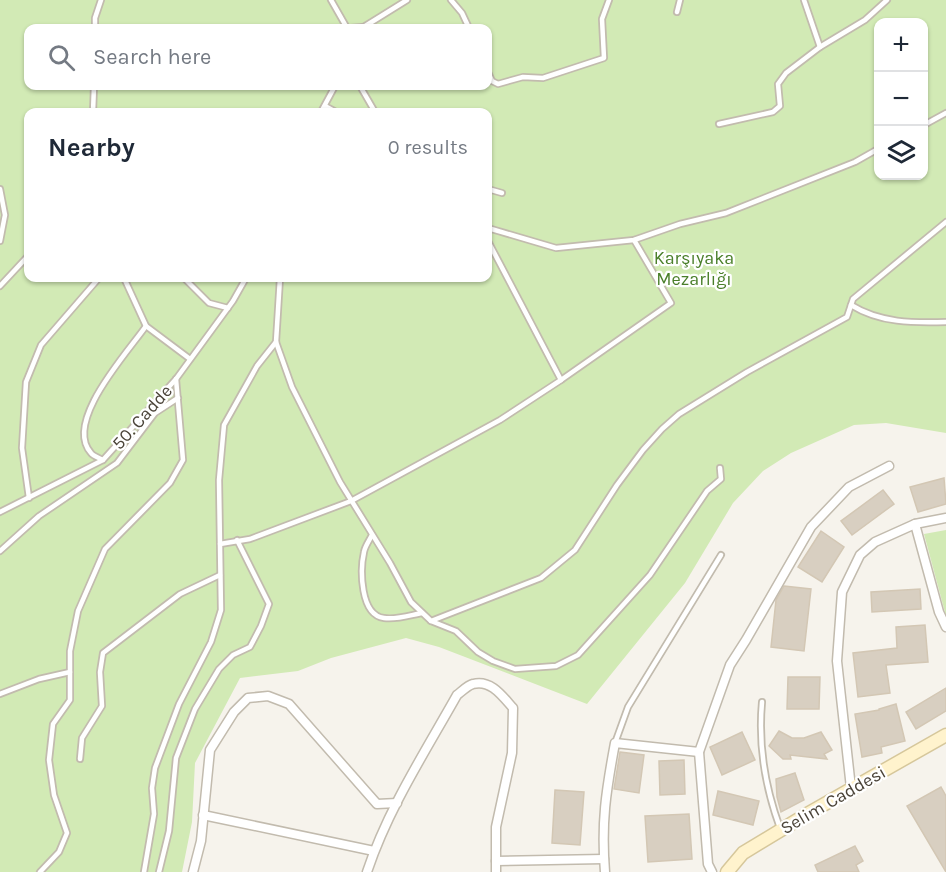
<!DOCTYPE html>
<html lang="en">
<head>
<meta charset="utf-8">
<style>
	:root { --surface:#fff; --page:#f6f6f7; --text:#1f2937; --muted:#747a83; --line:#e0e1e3 }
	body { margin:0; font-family:Karla,sans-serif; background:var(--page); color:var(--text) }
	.controls { position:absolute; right:18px; top:18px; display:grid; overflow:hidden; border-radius:12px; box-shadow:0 2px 4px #0004 }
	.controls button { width:54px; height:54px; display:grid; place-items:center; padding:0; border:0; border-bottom:2px solid var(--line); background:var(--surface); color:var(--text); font:30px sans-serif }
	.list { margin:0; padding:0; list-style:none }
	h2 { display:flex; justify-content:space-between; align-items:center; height:78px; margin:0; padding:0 24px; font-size:26px }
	h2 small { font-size:20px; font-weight:400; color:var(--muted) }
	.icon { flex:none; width:33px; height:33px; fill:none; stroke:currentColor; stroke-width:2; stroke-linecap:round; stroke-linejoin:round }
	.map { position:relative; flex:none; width:946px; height:872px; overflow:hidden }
	.search { position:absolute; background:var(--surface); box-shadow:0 2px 4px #0004; left:24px; top:24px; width:468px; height:66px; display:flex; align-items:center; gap:15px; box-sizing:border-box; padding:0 21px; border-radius:12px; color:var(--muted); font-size:22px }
	.panel { position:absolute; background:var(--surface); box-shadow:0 2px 4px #0004; left:24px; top:108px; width:468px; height:174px; border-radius:12px }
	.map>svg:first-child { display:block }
	.green { fill:#d2eab5; fill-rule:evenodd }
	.building { fill:#d8cfc1; stroke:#d3c7b4; stroke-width:1.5 }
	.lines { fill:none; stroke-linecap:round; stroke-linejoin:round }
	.service-casing { stroke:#c2bbae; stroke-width:8 }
	.minor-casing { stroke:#c2bbae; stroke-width:11 }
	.secondary-casing { stroke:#d6c79b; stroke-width:15 }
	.service { stroke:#fff; stroke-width:4.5 }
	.minor { stroke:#fff; stroke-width:8 }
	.secondary { stroke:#fff3cd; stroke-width:12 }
	.labels { text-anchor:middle; stroke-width:4.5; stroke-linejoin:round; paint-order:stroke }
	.park-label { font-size:18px; fill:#4a7f2a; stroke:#fff }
	.street-label { font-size:18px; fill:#4b4439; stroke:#fff }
</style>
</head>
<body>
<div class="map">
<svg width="946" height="872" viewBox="0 0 946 872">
	<rect width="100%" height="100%" fill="#f6f3ec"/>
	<!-- green -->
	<g class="green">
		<path d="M0,0H946V433L886,423L854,425L791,453L763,471L733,503L685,583L587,704L439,647L406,638L331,658L298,671L240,678L195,763L192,822L182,872H0ZM878,22H924V176H878ZM28,28H488V86H28ZM28,112H488V278H28Z"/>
		<polygon points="946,530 946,616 924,534"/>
	</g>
	<!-- building -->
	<g class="building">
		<polygon points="944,478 946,504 918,512 910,487"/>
		<polygon points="883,490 894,504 852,535 841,521"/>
		<polygon points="821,531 844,547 822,582 798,567"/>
		<polygon points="784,586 811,589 804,651 771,647 776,600"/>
		<polygon points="920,589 921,609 872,612 871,592"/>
		<polygon points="925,625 928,662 886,665 890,693 858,697 853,653 897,648 896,627"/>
		<polygon points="788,677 820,677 819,709 787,709"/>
		<polygon points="946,688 946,711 916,729 906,712"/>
		<polygon points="896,704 905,741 881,747 882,753 862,757 855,714 879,710 879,709"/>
		<polygon points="779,731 792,738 804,738 821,732 832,750 824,754 827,759 790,755 791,759 783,759 769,746"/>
		<polygon points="742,732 755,760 722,775 710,747"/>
		<polygon points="620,752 644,755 639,793 614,789"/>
		<polygon points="684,760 685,794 660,795 659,761"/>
		<polygon points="795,773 804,800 781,812 777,797 776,779"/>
		<polygon points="941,787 946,796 946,872 907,806"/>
		<polygon points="555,790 584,792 580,845 552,843"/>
		<polygon points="718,791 759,801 753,825 713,815"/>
		<polygon points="689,814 692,859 648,862 645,816"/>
		<polygon points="855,846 863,861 856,865 859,872 818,872 815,865"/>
	</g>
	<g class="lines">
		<!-- service casing -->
		<g class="service-casing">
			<g id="service">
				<polyline points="331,0 347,28"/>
				<polyline points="451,0 462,13 469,28"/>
				<polyline points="804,0 820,47 865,20 887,0"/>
				<polyline points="677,12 680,0"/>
				<polyline points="95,28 95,18 101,0"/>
				<polyline points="351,28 363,27"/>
				<polyline points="362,28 407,0"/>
				<polyline points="488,72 492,81 498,84 523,77 543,78 604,58 602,19 609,0"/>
				<polyline points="360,86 375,112"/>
				<polyline points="325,106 336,112"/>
				<polyline points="93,112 94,86"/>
				<polyline points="321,112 335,86"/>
				<polyline points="719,124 773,112 780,106 778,84 786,73 820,47"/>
				<polyline points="924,125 946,113"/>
				<polyline points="0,189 5,215 0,241"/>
				<polyline points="488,189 502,193"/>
				<polyline points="488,228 556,248 634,240 680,224 726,213 855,162 878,149"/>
				<polyline points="488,241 561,380"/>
				<polyline points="124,278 146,326 190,359"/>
				<polyline points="184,278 209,303 228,308"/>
				<polyline points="280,278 276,342 292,387 340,482 390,563 411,602 431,621 541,578 575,550 617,485 643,450 662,429 679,414 747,372 847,317 853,299 946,222"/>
				<polyline points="0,286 28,256"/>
				<path d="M851,305C880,323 913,323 946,322"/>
				<path d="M103,460C99,458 93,456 91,453C63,422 128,352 146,326"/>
				<polyline points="29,498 22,448 26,382 41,345 99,278"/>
				<polyline points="0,512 103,460 176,379 233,301 246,278"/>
				<path d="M372,535C369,541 365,546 364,552C360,570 360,615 384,618C396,620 411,615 422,613"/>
				<polyline points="220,544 250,539 351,501 500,420 561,380 671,303 634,240"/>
				<polyline points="0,551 39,516 117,463 155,413 178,398"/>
				<polyline points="431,621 456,631 478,652 493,661 515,669 556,666 578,655 650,575 707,491 721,479 720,468"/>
				<polyline points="0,694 39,679 70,672"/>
				<path d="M762,702C758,746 765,787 780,828"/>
				<polyline points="615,743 628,707 721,555"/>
				<polyline points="80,759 82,738 102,706 100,672 103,653 180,594 220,575"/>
				<polyline points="40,872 59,852 67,833 54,795 49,760 53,724 70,700 70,651 78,611 105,549 170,483 183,460 176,379"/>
				<polyline points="144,872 154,814 152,788 155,768 179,704 211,642 221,610 219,480 224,425 257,366 276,342"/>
				<polyline points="159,872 169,831 176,758 195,709 219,669 233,655 250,647 261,626 269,604 237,540"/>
			</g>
		</g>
		<!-- minor casing -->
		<g class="minor-casing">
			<g id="minor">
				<polyline points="915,524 939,612 946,627"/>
				<polyline points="851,788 837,661 842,592 860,555 875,542 915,524 946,518"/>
				<polyline points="203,815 374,851"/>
				<polyline points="496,861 604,859"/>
				<polyline points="193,872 201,841 210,750 234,712 248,698 268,696 289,704 377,804 397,803"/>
				<path d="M367,872C388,809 425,752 457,695C461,692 468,685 473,684C491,679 503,697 513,708L512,753L496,827V872"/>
				<path d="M605,872C601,823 606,791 615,743L699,752"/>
				<polyline points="712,872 708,864 699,752 730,665 746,640 811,527 849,487 889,466"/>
			</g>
		</g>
		<!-- secondary casing -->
		<g class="secondary-casing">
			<polyline id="secondary" points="727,872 743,853 809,813 946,735"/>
		</g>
		<!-- service -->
		<use href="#service" class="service"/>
		<!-- minor -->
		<use href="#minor" class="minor"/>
		<!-- secondary -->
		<use href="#secondary" class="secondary"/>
	</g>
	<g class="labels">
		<!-- park labels -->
		<g class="park-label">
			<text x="694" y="264">Karşıyaka<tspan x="694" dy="21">Mezarlığı</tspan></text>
		</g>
		<!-- street labels -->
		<g class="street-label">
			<text transform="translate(142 417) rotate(-48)" y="6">50. Cadde</text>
			<text transform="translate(833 800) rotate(-30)" y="6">Selim Caddesi</text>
		</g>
	</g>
</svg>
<div class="controls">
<button>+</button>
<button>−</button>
<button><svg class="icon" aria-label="layers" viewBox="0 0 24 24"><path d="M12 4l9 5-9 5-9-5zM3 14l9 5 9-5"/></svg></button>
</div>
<div class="search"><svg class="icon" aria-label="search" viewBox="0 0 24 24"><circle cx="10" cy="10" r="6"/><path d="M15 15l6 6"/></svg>Search here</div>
<section class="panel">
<h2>Nearby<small>0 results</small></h2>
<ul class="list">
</ul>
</section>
</div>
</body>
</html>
